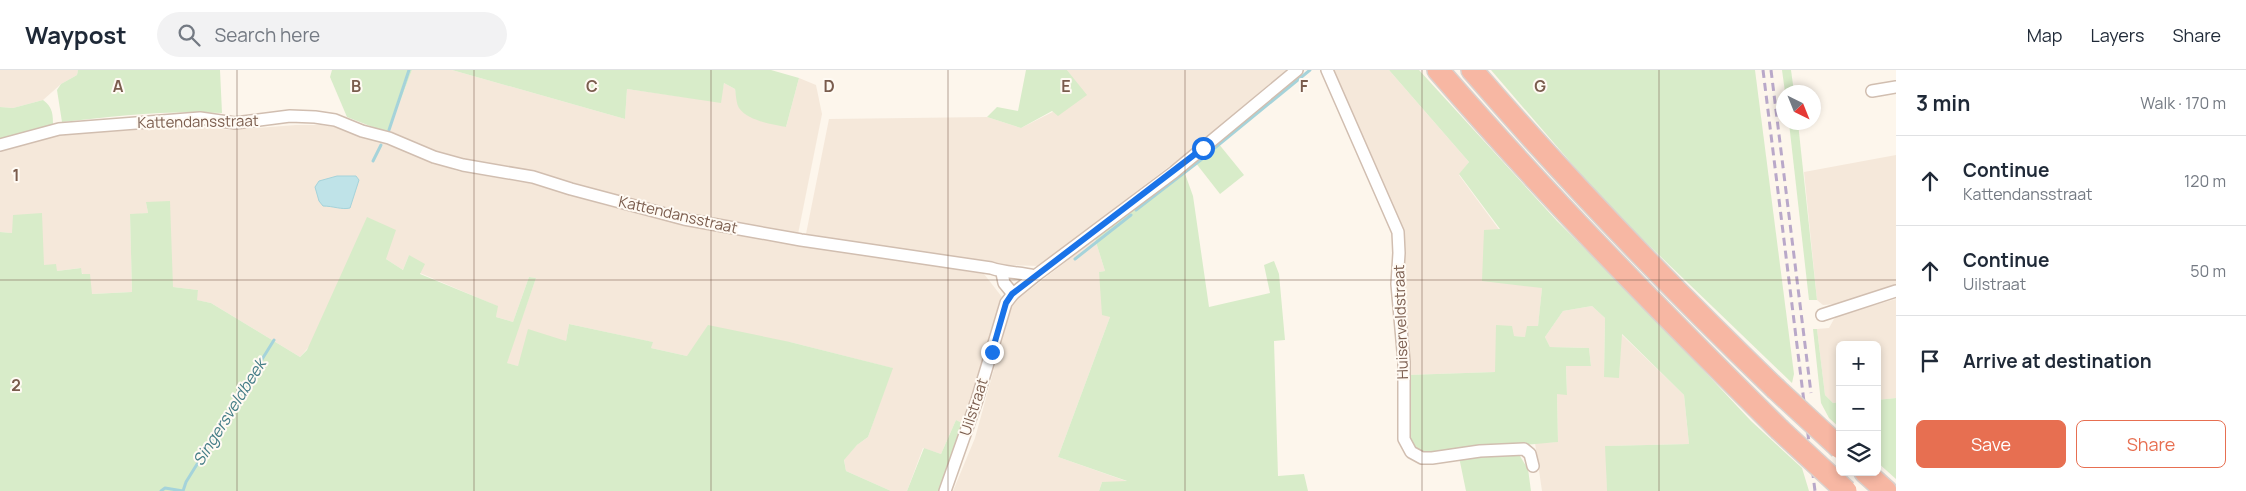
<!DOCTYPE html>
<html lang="en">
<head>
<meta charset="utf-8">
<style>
	:root { --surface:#fff; --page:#f2f2f3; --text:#1f2937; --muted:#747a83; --line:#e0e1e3; --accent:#e76f51 }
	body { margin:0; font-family:Manrope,sans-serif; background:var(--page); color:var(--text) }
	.controls { position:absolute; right:15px; bottom:15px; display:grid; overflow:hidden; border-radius:8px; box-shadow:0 2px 8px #0003 }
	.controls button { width:45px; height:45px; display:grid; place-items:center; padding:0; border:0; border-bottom:1px solid var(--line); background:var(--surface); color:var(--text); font:25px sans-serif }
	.compass { position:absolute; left:1776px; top:15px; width:45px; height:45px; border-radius:50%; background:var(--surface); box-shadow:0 2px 8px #0003; rotate:137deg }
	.stop { position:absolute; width:15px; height:15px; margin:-11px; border:4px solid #1a73e8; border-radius:50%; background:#fff }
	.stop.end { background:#1a73e8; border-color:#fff; box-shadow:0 1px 5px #0008 }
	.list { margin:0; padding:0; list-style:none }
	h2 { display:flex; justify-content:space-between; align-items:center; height:65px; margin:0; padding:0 20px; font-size:21px }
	h2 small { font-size:16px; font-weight:400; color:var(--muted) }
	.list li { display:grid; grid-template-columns:32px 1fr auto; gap:15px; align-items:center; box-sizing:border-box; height:90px; padding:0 20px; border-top:1px solid var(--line) }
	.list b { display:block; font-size:19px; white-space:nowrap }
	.list p { margin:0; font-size:16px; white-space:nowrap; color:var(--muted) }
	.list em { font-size:16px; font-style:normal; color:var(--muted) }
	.actions { display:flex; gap:10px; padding:15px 20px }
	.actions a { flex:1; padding:11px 0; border:1px solid var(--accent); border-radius:8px; text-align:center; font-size:18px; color:var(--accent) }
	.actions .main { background:var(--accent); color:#fff }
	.icon { flex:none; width:28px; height:28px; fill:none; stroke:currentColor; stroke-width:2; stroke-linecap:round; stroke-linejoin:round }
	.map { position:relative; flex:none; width:1896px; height:421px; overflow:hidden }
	header { display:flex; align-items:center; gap:30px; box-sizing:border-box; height:70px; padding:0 25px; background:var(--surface); border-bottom:1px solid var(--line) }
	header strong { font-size:24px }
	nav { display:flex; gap:28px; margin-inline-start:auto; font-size:18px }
	.search { width:350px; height:45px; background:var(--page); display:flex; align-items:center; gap:12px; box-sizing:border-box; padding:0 18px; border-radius:28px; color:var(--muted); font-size:19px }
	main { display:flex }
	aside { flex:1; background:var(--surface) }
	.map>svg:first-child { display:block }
	.residential { fill:#f5e8da }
	.green { fill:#d8ecc9 }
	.water { fill:#bfe3e8; stroke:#a5d3da }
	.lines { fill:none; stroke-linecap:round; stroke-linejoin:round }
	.stream { stroke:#a5d3da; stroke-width:3 }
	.street-casing { stroke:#d1beb0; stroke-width:14 }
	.highway-casing { stroke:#dad1cd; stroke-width:24 }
	.street { stroke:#fff; stroke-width:11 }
	.highway { stroke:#f7b7a3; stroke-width:21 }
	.rail { stroke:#b9a8c9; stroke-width:3; stroke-dasharray:8 5; stroke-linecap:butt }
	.highway-bridge-casing { stroke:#dad1cd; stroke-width:24; stroke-linecap:butt }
	.highway-bridge { stroke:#f7b7a3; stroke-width:21 }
	.route { stroke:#1a73e8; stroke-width:6 }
	.grid { fill:none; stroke:#7a5c4d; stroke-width:1; stroke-opacity:0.55 }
	.labels { text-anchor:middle; stroke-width:4; stroke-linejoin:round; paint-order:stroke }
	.street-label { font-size:15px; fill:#7a5c4d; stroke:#fffaf3 }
	.water-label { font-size:16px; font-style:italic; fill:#437c86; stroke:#fffaf3 }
	.grid-label { font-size:16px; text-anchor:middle; font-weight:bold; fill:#7a5c4d; stroke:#fffaf3; stroke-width:4; stroke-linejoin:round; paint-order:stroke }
</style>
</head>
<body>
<header>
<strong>Waypost</strong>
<div class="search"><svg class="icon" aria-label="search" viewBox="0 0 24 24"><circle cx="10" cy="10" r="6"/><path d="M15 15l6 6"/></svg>Search here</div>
<nav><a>Map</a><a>Layers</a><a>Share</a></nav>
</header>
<main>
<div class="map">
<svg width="1896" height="421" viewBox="0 0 1896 421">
	<rect width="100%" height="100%" fill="#fdf6ec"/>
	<!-- residential -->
	<g class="residential">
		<polygon points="0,0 78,0 77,5 61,14 43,30 13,38 0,37"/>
		<polygon points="412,0 452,0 625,49 627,19 720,32 724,13 735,19 739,37 786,57 799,8 816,15 822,44 798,164 685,142 578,116 464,92 388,63"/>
		<polygon points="1067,0 1286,0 1201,72 1039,196 1006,195 806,164 829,49 987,47 1021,58 1086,25"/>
		<polygon points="1332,0 1389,0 1469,92 1459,105 1542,218 1538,257 1525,267 1514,266 1496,255 1496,302 1407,305 1401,218 1404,181"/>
		<polygon points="296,55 321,55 346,59 457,101 546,116 604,135 735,163 984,204 1002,227 964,354 956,350 941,384 923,378 907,421 891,421 846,401 844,389 857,375 868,367 892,298 790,272 687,286 651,278 652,272 569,254 566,271 518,296 506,293 536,208 529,207 513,252 496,247 497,236 420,203 409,185 403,200 386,189 300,287 211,233 196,230 198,220 173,217 146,132 148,143 130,145 132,222 91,224 80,198 57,201 44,195 12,163 0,162 0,80 29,74 57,65 192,56 230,60"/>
		<polygon points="1896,85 1896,215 1837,234 1823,235 1817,230 1804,102"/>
		<polygon points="1095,169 1105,201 1099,202 1110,247 1058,387 1129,412 1102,412 1099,421 953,421 975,368 1011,237 1018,229"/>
		<polygon points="1896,229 1896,328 1877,330 1877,275 1840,275 1840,332 1833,333 1825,325 1817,259 1829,258 1834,249 1840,245"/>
		<polygon points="1592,236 1605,248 1604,307 1619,307 1621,264 1684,325 1689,374 1606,376 1607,421 1542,421 1535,373 1558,372 1557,324 1567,324 1566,295 1591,296 1589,278 1550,277 1545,267 1563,241"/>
	</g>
	<!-- green -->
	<g class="green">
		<path d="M78,0H220L222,43C168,40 116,46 62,52L57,20L61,14L77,5Z"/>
		<polygon points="332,0 412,0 388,63 347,47 330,7"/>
		<path d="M452,0H771L799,8L786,57C772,54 748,51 739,38C736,33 736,24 735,19L724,13L721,33L627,19L625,49Z"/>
		<polygon points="1026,0 1067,0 1087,25 1058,46 1052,41 1021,58 987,47 997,37 1018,41"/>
		<polygon points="1389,0 1419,0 1557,151 1649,242 1751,351 1802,398 1809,421 1607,421 1605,376 1689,374 1684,325 1622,264 1619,308 1604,307 1605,248 1592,236 1563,241 1545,267 1550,277 1589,278 1591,296 1566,296 1567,325 1557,324 1558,372 1423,384 1410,375 1407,305 1495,302 1496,255 1512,256 1514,266 1525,267 1527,256 1538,256 1542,218 1482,211 1484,160 1500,159 1459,104 1469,92"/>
		<polygon points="1491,0 1755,0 1794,304 1792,313 1609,137"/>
		<polygon points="1782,0 1791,0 1794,22 1785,22"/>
		<path d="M43,30C53,37 53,45 53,56L0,69V37L13,38Z"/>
		<polygon points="1789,53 1798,53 1817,230 1809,230"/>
		<polygon points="1218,73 1244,105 1220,124 1195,92"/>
		<polygon points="1184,101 1193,126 1209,237 1270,223 1264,195 1274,191 1279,204 1285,270 1274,271 1278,406 1304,404 1308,421 1099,421 1102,412 1127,411 1058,387 1110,247 1102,245 1099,202 1105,201 1095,169"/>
		<polygon points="170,131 173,217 198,220 197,230 211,233 300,287 307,280 367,147 396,160 386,189 403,200 409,185 425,194 420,204 498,236 496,247 513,252 529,207 536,208 507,293 518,296 528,259 566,271 569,254 653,272 651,278 687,286 708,255 790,272 893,298 868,367 857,375 844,390 846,401 891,421 0,421 0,162 12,163 13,145 42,143 44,195 56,194 57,201 81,198 82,204 90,204 92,224 132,222 130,144 148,143 146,132"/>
		<polygon points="1813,259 1817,259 1825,325 1833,333 1840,332 1840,358 1829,348 1821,333"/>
		<polygon points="1896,328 1896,409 1877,392 1877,330"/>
		<polygon points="956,350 964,354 939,421 907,421 924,378 941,384"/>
		<polygon points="1518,383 1528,399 1531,421 1466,421 1459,387"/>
	</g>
	<!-- water -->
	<path class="water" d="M337,106H356L359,110L350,138C342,140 333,136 323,136L319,131L315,117L319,111Z"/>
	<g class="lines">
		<!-- stream -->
		<g class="stream">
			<polyline points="389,60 409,0"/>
			<polyline points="1211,81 1310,0"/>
			<polyline points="373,91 381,75"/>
			<polyline points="1136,140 1202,89"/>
			<polyline points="1075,189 1131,145"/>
			<polyline points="161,421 165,418 183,421 186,412 274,270"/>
		</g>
		<!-- street casing -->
		<g class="street-casing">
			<g id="street">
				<polyline points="1327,0 1398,162 1399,183 1397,214 1404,292 1404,369 1411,382 1422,388 1432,388 1480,381 1524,379 1530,384 1533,396"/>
				<polyline points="1872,21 1896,17"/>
				<path d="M0,75L59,59L200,48L235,53L290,46L315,47L335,50L362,61L389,68L434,87L463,95L533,107L571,119L684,149L801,170L991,198C1005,203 1020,202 1035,206L1174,102L1297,0"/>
				<polyline points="1002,203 1004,213 1013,224"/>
				<polyline points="1822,245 1896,221"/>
				<polyline points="945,421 977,330 1006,233 1013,224 1035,206"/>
			</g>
		</g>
		<!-- highway casing -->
		<g class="highway-casing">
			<g id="highway">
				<path d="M1438,0C1546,125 1661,242 1779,359"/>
				<path d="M1472,0C1568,111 1669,216 1775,318"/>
				<polyline points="1865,402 1886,421"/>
			</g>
		</g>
		<!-- street -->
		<use href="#street" class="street"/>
		<!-- highway -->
		<use href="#highway" class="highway"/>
		<!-- rail -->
		<g class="rail">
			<polyline points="1763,0 1815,421"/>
			<polyline points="1771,0 1811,323"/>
		</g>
		<!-- highway-bridge casing -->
		<g class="highway-bridge-casing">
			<g id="highway-bridge">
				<polyline points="1775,318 1840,378"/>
				<polyline points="1779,359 1846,421"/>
			</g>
		</g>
		<!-- highway-bridge -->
		<use href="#highway-bridge" class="highway-bridge"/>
	</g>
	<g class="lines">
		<!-- route -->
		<polyline class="route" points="992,282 1006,233 1012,224 1203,78"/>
	</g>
	<!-- grid -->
	<path class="grid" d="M237,0V421M474,0V421M711,0V421M948,0V421M1185,0V421M1422,0V421M1659,0V421M0,210H1896"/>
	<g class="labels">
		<!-- street labels -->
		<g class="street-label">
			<text transform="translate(198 52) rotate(-1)" y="5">Kattendansstraat</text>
			<text transform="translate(678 145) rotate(13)" y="5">Kattendansstraat</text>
			<text transform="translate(1401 252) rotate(-92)" y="5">Huiserveldstraat</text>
			<text transform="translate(974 337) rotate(-72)" y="5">Uilstraat</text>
		</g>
		<!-- water labels -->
		<g class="water-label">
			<text transform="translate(229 342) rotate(-58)" y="6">Singersveldbeek</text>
		</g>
	</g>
	<g class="grid-label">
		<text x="118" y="22">A</text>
		<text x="356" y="22">B</text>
		<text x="592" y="22">C</text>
		<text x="829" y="22">D</text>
		<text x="1066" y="22">E</text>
		<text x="1304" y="22">F</text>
		<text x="1540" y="22">G</text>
		<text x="16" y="111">1</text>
		<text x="16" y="321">2</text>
	</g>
</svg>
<div class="controls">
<button>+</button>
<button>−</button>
<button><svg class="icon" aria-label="layers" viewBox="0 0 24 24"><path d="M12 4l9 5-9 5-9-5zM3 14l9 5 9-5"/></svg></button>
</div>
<svg class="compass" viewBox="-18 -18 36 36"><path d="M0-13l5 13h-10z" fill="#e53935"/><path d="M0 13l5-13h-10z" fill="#747a83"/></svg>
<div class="stop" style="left:1203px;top:78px"></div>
<div class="stop end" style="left:992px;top:282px"></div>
</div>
<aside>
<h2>3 min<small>Walk · 170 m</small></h2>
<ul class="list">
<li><svg class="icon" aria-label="ahead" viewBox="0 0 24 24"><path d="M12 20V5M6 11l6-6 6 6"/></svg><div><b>Continue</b><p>Kattendansstraat</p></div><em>120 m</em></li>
<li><svg class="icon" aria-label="ahead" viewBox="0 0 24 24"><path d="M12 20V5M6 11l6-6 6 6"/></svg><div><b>Continue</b><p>Uilstraat</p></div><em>50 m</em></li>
<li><svg class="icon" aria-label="arrive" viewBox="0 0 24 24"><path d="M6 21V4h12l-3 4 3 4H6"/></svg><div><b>Arrive at destination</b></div></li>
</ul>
<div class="actions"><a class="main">Save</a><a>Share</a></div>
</aside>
</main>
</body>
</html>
